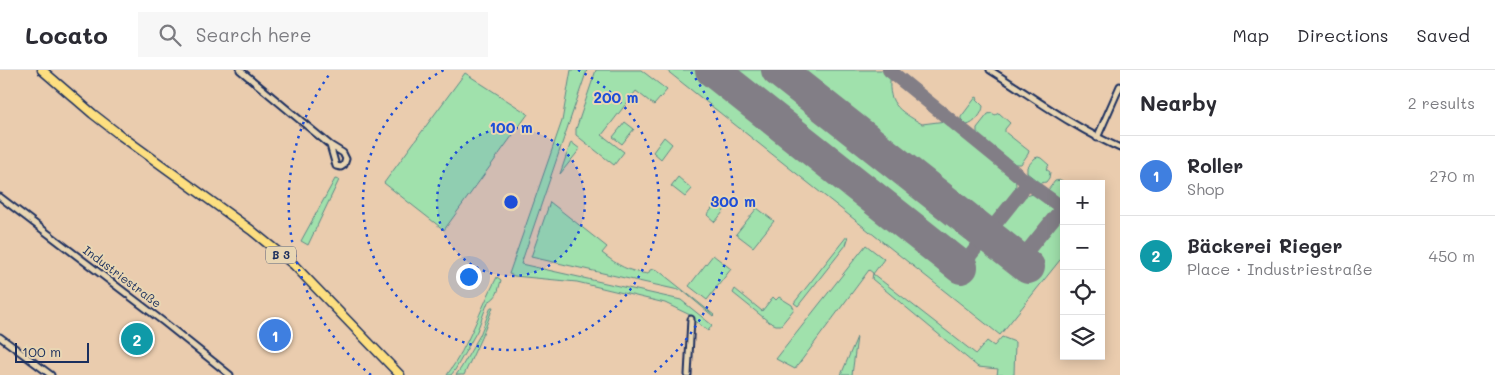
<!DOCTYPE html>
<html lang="en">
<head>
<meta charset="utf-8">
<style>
	:root { --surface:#fff; --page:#f7f7f7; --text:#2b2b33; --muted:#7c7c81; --line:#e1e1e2; --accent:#d1495b }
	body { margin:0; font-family:Mali,sans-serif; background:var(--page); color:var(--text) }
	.controls { position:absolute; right:15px; bottom:15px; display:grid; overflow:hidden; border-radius:0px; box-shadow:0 2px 12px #0003 }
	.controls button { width:45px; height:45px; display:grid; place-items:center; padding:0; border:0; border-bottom:1px solid var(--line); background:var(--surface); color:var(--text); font:25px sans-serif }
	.scale { position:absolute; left:15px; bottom:12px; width:74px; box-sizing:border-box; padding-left:5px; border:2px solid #1b2f5e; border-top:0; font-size:14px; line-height:18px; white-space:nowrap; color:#1b2f5e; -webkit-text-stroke:4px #e9d6b3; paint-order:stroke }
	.you { position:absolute; left:468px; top:206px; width:18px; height:18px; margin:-12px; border:4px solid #fff; border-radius:50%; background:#1a73e8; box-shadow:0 0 0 8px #1a73e833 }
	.badge { display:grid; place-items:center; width:32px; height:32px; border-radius:50%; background:var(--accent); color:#fff; font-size:16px; font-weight:700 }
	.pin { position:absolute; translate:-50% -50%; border:2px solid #fff; box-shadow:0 1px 5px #0006 }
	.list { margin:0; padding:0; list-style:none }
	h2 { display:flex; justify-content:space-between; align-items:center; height:65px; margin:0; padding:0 20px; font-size:21px }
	h2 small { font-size:16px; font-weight:400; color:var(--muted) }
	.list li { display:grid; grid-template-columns:32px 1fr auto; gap:15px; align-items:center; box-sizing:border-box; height:80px; padding:0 20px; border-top:1px solid var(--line) }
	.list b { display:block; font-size:19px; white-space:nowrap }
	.list p { margin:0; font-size:16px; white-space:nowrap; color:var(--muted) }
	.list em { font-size:16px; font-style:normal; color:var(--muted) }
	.icon { flex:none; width:28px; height:28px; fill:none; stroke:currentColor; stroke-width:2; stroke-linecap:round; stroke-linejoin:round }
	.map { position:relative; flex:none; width:1120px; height:305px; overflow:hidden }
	header { display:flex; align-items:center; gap:30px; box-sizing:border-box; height:70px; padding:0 25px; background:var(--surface); border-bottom:1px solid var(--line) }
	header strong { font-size:24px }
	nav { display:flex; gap:28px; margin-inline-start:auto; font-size:18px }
	.search { width:350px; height:45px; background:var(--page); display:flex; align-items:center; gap:12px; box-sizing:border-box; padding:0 18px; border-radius:0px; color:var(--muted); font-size:19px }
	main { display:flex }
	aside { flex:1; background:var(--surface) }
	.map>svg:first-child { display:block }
	.green { fill:#a0e1ac; stroke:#5e8885 }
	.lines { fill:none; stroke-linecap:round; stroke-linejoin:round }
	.taxiway { stroke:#827e86; stroke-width:14 }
	.runway { stroke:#827e86; stroke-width:34 }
	.minor-casing { stroke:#1b2f5e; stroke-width:9 }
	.primary-casing { stroke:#1b2f5e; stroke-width:11 }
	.minor { stroke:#e9d6b3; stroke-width:5 }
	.primary { stroke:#fddf80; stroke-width:8 }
	.ring { fill:none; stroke:#1d4ed8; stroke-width:2.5; stroke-dasharray:2.5 5 }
	.labels { text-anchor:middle; stroke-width:4; stroke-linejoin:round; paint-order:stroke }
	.shield { fill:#e9d6b3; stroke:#596178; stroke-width:1 }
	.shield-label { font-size:11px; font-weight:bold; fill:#1b2f5e }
	.street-label { font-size:12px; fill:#1b2f5e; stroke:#e9d6b3 }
	.centre { fill:#1d4ed8; stroke:#e9d6b3; stroke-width:2.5 }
	.ring-label { font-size:15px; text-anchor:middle; font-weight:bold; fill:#1d4ed8; stroke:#e9d6b3; stroke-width:4; stroke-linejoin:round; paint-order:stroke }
</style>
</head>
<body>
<header>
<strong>Locato</strong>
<div class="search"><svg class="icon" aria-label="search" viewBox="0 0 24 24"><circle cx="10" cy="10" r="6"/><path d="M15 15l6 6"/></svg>Search here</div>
<nav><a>Map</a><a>Directions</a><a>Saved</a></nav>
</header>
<main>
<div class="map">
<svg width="1120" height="305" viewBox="0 0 1120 305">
	<rect width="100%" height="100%" fill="#eaccae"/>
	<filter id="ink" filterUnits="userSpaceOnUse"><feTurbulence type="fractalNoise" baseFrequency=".02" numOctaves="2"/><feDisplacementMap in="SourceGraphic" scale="10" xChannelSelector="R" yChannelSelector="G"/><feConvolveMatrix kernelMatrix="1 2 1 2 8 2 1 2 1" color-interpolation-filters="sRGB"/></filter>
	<g filter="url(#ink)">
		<!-- green -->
		<g class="green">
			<polygon points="571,0 587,0 521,194 681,230 712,255 708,261 693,249 690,245 665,233 577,212 514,206 509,204 562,51"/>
			<polygon points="596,0 641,0 667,20 654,35 636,21 602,65 624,82 614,95 576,65 576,59"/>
			<polygon points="666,0 767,0 1026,204 1035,192 1025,185 1062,139 1064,141 1064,185 1000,265"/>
			<path d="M792,0H887L891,3C886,33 898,40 922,54L946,51L952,54L1014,103C1014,106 1016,111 1016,115C1015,126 1004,143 993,148C989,150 985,149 981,148Z"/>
			<polygon points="465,3 528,44 444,160 384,113"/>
			<path d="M976,27L978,28L977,30L983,36C983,43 974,54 967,55L961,49V47Z"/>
			<polygon points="992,43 995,45 999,43 1010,53 1005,59 1005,62 1029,81 1028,84 1021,94 1015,94 977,65 977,58 988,44"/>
			<polygon points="625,52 634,59 622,74 613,67"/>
			<polygon points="664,67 672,74 661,89 653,82"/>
			<polygon points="571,72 580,79 560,104"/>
			<polygon points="1038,87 1041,88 1049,95 1046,99 1050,102 1049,108 1046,112 1040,113 1027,103 1027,97 1035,88"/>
			<polygon points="678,107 692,119 685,127 671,116"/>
			<polygon points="335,109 339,110 308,175 301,171"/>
			<polygon points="1061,110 1066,114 1064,114 1064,130 1060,130 1048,120 1055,111"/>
			<polygon points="1037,123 1045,126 1060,138 1023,183 997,163 996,159 999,153 1022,127"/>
			<polygon points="719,130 727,137 715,152 707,145"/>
			<path d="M550,132L607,177L602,183C619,196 627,201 648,204L650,200L654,199L659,201L714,245L713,246L683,221L531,187Z"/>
			<polygon points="757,138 774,151 753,177 736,164"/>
			<polygon points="847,166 848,169 846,175 798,236 794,233"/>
			<polygon points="866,175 884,189 873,204 976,284 987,271 994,276 1002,267 1015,272 1014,305 997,305 998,299 978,297 872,209 873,203 869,200 795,299 776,289"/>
			<polygon points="713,185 731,199 707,230 689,216"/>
			<path d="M497,207L501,210C498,221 498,227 488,232L477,261L455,300L451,305H447C469,275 480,240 497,207Z"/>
			<polygon points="735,219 762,241 773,227 776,230 779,227 792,235 794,239 781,255 776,255 769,252 733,223"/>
			<polygon points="491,237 493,237 485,259 464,305 456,305 461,298 480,265"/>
			<polygon points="857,267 852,305 841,305"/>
		</g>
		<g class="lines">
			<!-- taxiway -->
			<g class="taxiway">
				<polyline points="889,0 1028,113 1064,139"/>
				<polyline points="1020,190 1062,138"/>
				<polyline points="961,197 1028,113"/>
			</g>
			<!-- runway -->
			<g class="runway">
				<polyline points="712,0 961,197"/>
				<polyline points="778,0 1028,197"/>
			</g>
			<!-- minor casing -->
			<g class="minor-casing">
				<g id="minor">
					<polyline points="240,0 330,75 343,83 346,89 344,95 341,97 336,96 330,75"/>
					<path d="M990,0C1033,27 1074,58 1120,78"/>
					<polyline points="1097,68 1120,16"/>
					<polyline points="0,127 165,253 230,305"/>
					<polyline points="0,267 51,305"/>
					<polyline points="688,305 691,249"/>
				</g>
			</g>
			<!-- primary casing -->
			<g class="primary-casing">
				<polyline id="primary" points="42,0 93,44 120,65 251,160 294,195 400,305"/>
			</g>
			<!-- minor -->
			<use href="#minor" class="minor"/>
			<!-- primary -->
			<use href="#primary" class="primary"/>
		</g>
	</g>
	<!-- distance rings -->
	<circle cx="511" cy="132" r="74" fill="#1d4ed8" fill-opacity=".12"/>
	<g class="ring">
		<circle cx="511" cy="132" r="74"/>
		<path d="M578 0A148 148 0 1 1 444 0"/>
		<path d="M371 305A222 222 0 0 1 331 2M691 2A222 222 0 0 1 651 305"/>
	</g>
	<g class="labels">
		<!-- shield labels -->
		<rect class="shield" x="266" y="176.5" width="30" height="17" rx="4"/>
		<g class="shield-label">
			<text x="281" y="189">B 3</text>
		</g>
		<!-- street labels -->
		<g class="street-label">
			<text transform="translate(122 207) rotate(37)" y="4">Industriestraße</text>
		</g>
	</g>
	<circle cx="511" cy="132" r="8" class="centre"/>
	<g class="ring-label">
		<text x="616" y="33">200 m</text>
		<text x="511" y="63">100 m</text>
		<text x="733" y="137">300 m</text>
	</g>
</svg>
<div class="controls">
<button>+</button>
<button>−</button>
<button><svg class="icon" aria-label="locate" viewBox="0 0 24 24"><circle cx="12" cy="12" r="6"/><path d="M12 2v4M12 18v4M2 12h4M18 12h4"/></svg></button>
<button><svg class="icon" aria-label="layers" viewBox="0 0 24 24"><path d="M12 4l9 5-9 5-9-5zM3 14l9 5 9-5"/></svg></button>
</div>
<div class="scale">100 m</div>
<div class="you"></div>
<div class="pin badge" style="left:275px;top:265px;background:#3f7fe0">1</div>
<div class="pin badge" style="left:137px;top:269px;background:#0f9aa8">2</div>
</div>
<aside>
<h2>Nearby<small>2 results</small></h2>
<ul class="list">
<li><span class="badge" style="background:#3f7fe0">1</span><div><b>Roller</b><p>Shop</p></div><em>270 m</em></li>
<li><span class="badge" style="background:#0f9aa8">2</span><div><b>Bäckerei Rieger</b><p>Place · Industriestraße</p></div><em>450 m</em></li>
</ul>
</aside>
</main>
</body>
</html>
